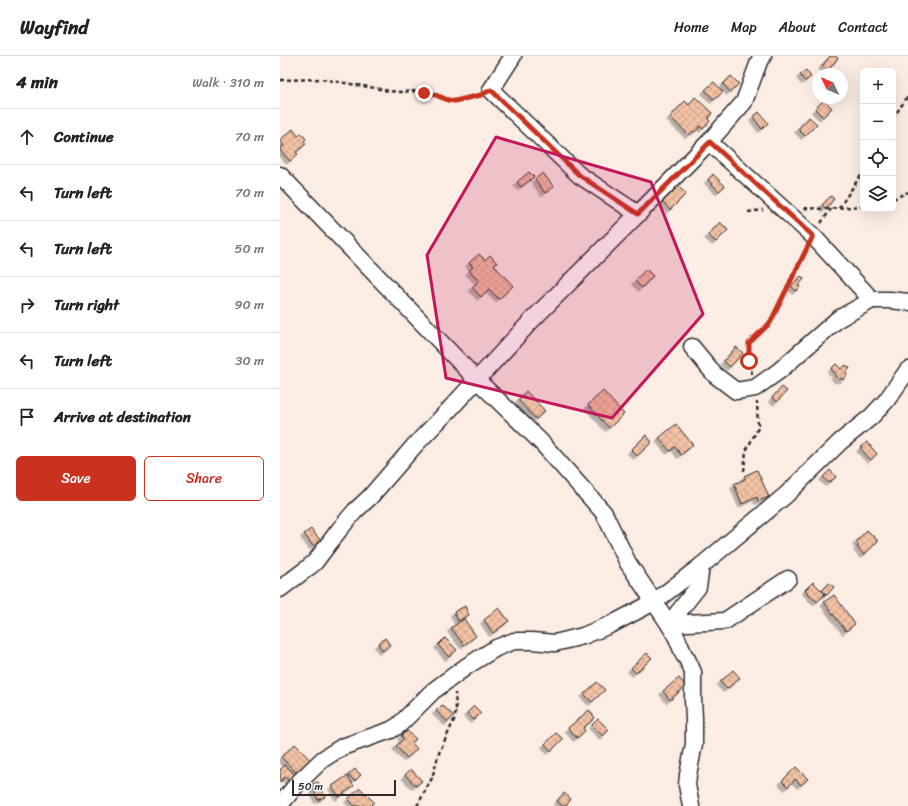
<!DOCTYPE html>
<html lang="en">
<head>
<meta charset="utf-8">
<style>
	:root { --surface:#fff; --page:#f2f2f2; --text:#222; --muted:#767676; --line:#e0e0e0; --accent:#c8321e }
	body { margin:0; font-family:Sriracha,sans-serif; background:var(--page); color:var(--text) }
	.controls { position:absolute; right:12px; top:12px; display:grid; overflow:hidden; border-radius:6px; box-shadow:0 4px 16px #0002 }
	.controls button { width:36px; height:36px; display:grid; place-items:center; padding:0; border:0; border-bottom:1px solid var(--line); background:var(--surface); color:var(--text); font:20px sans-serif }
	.compass { position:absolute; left:532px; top:12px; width:36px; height:36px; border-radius:50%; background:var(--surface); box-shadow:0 4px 16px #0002; rotate:314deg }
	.scale { position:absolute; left:12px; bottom:10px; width:104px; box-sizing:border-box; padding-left:4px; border:2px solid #2b2b2b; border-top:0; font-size:11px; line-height:14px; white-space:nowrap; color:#2b2b2b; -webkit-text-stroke:3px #fff; paint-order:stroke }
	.stop { position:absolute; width:12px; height:12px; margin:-9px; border:3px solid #c8321e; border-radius:50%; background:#fff }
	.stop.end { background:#c8321e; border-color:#fff; box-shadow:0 1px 4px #0008 }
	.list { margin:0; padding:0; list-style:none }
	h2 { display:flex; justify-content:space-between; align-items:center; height:52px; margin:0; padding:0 16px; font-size:17px }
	h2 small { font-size:13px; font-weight:400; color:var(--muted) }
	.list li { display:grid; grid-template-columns:26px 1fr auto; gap:12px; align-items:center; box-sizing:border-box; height:56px; padding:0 16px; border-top:1px solid var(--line) }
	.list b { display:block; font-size:15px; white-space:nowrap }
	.list em { font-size:13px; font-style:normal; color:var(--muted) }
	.actions { display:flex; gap:8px; padding:12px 16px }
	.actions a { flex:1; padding:9px 0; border:1px solid var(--accent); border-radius:6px; text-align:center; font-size:14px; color:var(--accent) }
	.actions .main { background:var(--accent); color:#fff }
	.icon { flex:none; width:22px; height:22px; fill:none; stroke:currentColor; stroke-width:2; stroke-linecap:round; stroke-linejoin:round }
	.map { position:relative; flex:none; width:628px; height:750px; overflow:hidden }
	header { display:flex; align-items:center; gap:24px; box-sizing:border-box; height:56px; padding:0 20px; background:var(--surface); border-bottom:1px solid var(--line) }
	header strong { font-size:19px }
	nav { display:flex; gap:22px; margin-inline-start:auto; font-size:14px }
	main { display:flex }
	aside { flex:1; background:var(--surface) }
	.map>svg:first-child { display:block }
	.building { fill:url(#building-cross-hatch); stroke:#2b2b2b; filter:url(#shadow) }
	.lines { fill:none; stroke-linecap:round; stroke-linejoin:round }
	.minor-casing { stroke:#2b2b2b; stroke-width:19 }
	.path { stroke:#2b2b2b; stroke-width:2.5; stroke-dasharray:4 3; stroke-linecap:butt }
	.minor { stroke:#fff; stroke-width:16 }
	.route { stroke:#c8321e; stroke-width:5 }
	.marked { fill:#c2185b; fill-opacity:0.2; stroke:#c2185b; stroke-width:3; stroke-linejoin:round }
</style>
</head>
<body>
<header>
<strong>Wayfind</strong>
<nav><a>Home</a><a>Map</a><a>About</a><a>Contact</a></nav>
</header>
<main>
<aside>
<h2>4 min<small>Walk · 310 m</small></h2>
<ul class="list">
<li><svg class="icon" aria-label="ahead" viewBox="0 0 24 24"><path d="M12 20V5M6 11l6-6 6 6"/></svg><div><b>Continue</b></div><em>70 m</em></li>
<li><svg class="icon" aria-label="left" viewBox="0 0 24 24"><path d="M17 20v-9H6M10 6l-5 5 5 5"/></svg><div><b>Turn left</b></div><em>70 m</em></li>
<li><svg class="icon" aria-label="left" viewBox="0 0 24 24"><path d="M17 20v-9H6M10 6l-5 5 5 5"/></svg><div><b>Turn left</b></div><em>50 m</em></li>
<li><svg class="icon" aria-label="right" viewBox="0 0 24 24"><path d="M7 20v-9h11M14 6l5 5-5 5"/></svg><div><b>Turn right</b></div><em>90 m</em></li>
<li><svg class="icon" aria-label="left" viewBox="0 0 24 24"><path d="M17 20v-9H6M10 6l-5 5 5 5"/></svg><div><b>Turn left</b></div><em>30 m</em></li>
<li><svg class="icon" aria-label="arrive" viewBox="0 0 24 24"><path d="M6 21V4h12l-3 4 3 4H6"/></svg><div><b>Arrive at destination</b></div></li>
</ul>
<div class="actions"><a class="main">Save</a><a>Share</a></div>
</aside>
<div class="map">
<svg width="628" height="750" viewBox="0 0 628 750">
	<defs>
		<pattern id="building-cross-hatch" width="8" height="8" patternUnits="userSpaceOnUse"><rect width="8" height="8" fill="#f3c1a4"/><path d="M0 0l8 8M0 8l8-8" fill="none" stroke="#d0a68d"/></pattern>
		<filter id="shadow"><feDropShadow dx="-3.5" dy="3.5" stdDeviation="0" flood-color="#0004"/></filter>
	</defs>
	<rect width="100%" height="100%" fill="#fbece4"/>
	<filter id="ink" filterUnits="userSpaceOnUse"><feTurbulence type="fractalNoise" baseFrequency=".025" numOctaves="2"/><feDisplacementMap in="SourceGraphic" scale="8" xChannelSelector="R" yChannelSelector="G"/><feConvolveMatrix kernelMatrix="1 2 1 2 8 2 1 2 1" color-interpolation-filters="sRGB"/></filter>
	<g filter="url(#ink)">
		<!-- building -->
		<g class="building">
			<polygon points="550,0 555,0 558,2 548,15 542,10"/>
			<polygon points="526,14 531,21 525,25 520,19"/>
			<polygon points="451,20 459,28 450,36 443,28"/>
			<polygon points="434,26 443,36 434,44 425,34"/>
			<polygon points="415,41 432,57 428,63 430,65 423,73 420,70 415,76 413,75 409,79 390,61 405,45 409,49"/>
			<polygon points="544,44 552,52 543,61 535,53"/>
			<polygon points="479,56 488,67 482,73 473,61"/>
			<polygon points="529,61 537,68 525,80 518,73"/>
			<polygon points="13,73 18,80 21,77 26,83 24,85 26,88 16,96 18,98 10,105 0,94 0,92 4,90 0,84"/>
			<polygon points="249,116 254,121 241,131 237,126"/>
			<polygon points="263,117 274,131 265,137 255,123"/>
			<polygon points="433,118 445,130 439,135 428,124"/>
			<polygon points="398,130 406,138 390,154 382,145"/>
			<polygon points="551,140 554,143 546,153 542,149"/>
			<polygon points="440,166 448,174 436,186 428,179"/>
			<polygon points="199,198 205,204 210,199 217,207 214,209 233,230 219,243 209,233 201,241 192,231 199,225 189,215 193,211 189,207"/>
			<polygon points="366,213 373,220 362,232 355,225"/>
			<polygon points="521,220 524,223 518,230 520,231 516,235 511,230"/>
			<polygon points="456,291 463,297 450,311 444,305"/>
			<polygon points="556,308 561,313 566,309 570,312 566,317 567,319 563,324 561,322 559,324 555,320 556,318 551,313"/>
			<polygon points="502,331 507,335 497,346 492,342"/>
			<polygon points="246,335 265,355 256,363 238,344"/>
			<polygon points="323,335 344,358 329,372 308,349"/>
			<polygon points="396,368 413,389 401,399 395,391 390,395 379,382"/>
			<polygon points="366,379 372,386 357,400 351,394"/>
			<polygon points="587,386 597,398 591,404 580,392"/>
			<polygon points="477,414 489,441 478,445 477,441 462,448 454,428 465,423 464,420"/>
			<polygon points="550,414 556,421 549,427 543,421"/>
			<polygon points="31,473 41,485 33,490 24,478"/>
			<polygon points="587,474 598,485 584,499 577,491 579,489 576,486"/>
			<polygon points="533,526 545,538 537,546 525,534"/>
			<polygon points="549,527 554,531 547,539 542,535"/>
			<polygon points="554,539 575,568 566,575 544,546"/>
			<polygon points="185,550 189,559 178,565 174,556"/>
			<polygon points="219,552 229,565 213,577 204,564"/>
			<polygon points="184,563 196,580 184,589 171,572"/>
			<polygon points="105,582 110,589 103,595 98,588"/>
			<polygon points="165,582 177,594 169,601 158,589"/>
			<polygon points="367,597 372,602 356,617 351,612"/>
			<polygon points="453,614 460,622 447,633 440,626"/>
			<polygon points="399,622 406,630 390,644 383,635"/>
			<polygon points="317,626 325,634 312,646 304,638"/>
			<polygon points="162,649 174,660 168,666 156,655"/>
			<polygon points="194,650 201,657 194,664 187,657"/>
			<polygon points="309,654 315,662 303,672 305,675 297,682 288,672"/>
			<polygon points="318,663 329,674 323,680 312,669"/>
			<polygon points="127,675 136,683 132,687 137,693 127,702 116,690 124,682 121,680"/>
			<polygon points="276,677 283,683 271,695 265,688"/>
			<polygon points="15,688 33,707 21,721 1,701"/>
			<polygon points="5,709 18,721 12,727 5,721 0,726 0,714"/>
			<polygon points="516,711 528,723 521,729 515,723 508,731 502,725"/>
			<polygon points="75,713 81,719 75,725 68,719"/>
			<polygon points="131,713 142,725 136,730 125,719"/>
			<polygon points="67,720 74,730 59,741 52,730"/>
			<polygon points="38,726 45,741 38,744 32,728"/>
			<polygon points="80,732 94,746 90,750 75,750 68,743"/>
			<polygon points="284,737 291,743 286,750 283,750 277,745"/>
		</g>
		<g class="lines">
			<!-- minor casing -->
			<g class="minor-casing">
				<g id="minor">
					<polyline points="233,0 211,34 299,119 358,158 429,86 533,180 592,244 610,244 628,246"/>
					<polyline points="429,86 464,46 480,3 483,0"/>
					<polyline points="0,119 197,324 261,386 324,457 348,507 389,568 445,565 508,523"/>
					<polyline points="412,291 435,319 456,335 475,332 499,315 558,263 592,244"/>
					<polyline points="0,533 29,511 35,506 59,474 75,455 90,441 135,389 168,355 252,264 358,158"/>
					<polyline points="0,749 18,727 43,703 62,691 111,674 119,669 153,635 187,610 216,592 234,585 252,585 275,587 303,580 332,568 374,546 421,510 506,439 560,386 591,361 606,345 628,314"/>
					<polyline points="411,750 407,729 408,719 414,688 414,662 413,644 413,616 407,603 404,599 396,580 389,568 418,531 421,510"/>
				</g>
			</g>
			<!-- path -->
			<g class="path">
				<polyline points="0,24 41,23 95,32 109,35 122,36 133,35 145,37 153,38 168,44 175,45 198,39"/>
				<polyline points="613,62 628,40"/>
				<polyline points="613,143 628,136"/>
				<polyline points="524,152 546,153 583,150"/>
				<polyline points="559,152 583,116"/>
				<polyline points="468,156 483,154"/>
				<polyline points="541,167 551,153"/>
				<polyline points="472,318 469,305 469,287 490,267 526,194"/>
				<polyline points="464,415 466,395 478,372 477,346"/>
				<polyline points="137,750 152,722 159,697 175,662 176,652 175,637"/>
			</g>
			<!-- minor -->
			<use href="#minor" class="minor"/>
		</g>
	</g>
	<g class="lines" filter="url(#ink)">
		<!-- route -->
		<polyline class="route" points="144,37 153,38 168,44 175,45 201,39 211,34 299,119 358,158 430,86 533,180 490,267 469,287 469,305"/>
	</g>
	<!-- marked area -->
	<path class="marked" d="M216,81L371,126L423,258L332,362L166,322L147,199Z"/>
</svg>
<div class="controls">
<button>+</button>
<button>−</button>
<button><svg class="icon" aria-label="locate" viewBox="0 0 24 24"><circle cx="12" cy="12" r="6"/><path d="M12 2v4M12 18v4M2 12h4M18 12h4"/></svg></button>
<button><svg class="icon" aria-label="layers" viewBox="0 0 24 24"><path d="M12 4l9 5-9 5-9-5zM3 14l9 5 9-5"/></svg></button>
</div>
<svg class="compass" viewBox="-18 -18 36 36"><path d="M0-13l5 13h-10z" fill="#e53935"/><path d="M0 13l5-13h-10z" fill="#767676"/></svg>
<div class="scale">50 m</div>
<div class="stop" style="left:469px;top:305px"></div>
<div class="stop end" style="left:144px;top:37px"></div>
</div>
</main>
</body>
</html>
